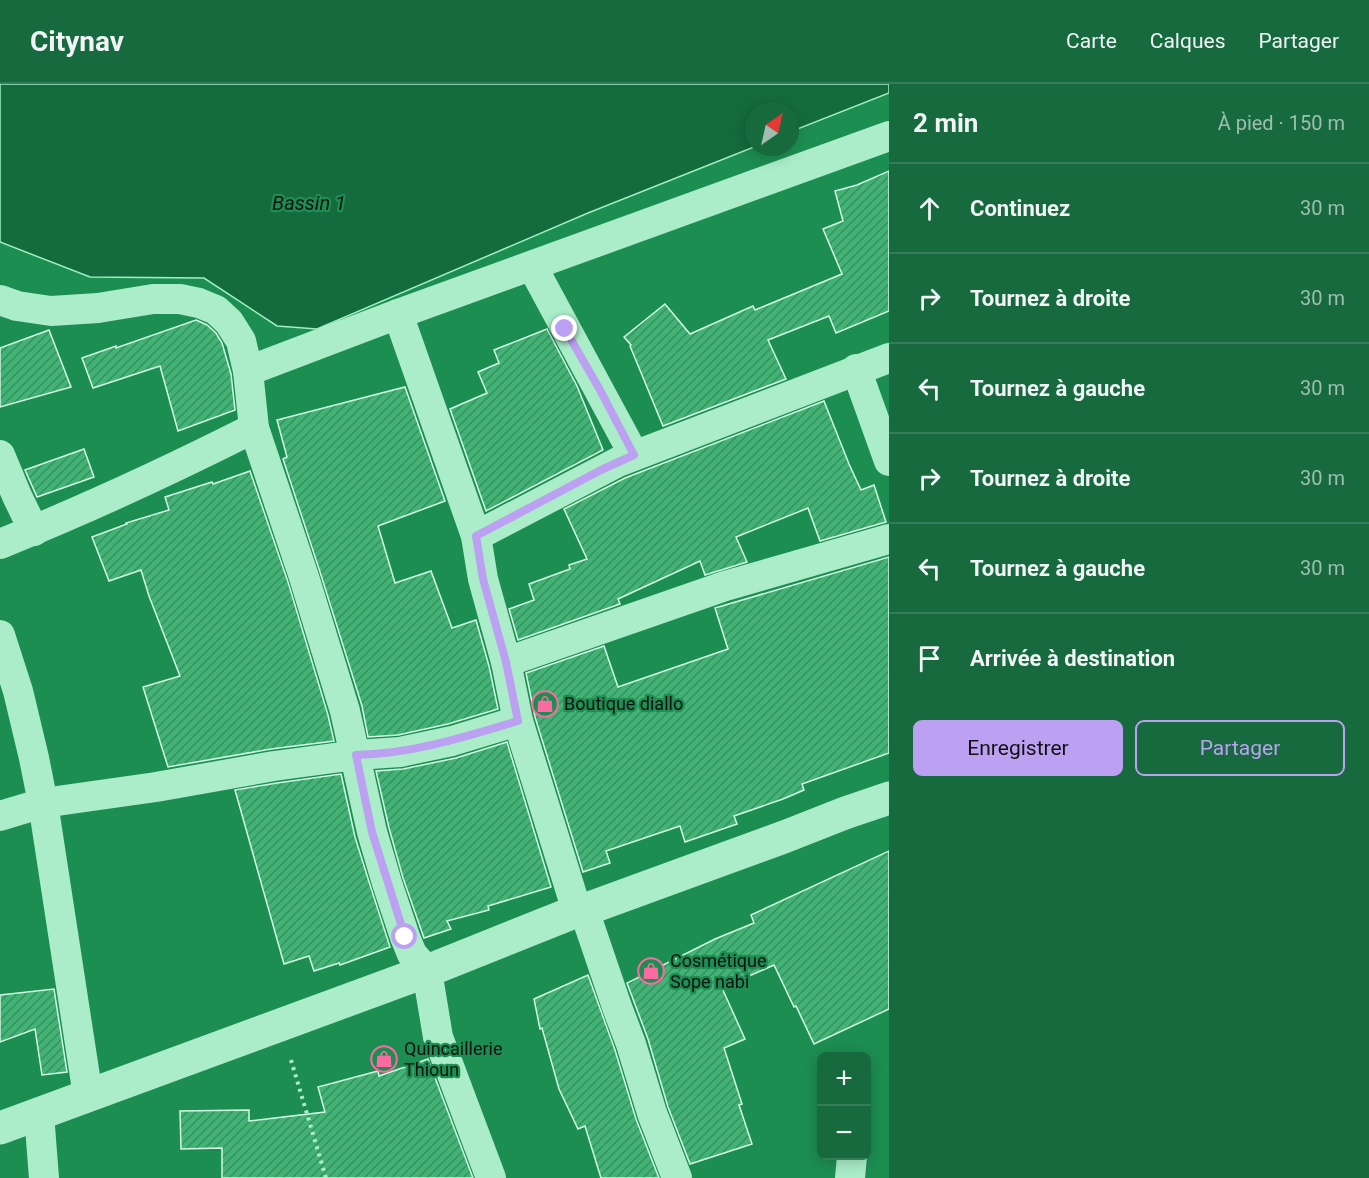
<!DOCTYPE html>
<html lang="fr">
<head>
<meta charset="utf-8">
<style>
	:root { --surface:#166a3e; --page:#237249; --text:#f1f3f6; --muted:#9ebfb0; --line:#357d58; --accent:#bca0f2 }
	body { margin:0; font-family:Roboto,sans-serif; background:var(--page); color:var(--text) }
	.controls { position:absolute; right:18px; bottom:18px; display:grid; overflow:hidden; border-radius:9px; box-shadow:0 3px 15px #0003 }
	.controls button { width:54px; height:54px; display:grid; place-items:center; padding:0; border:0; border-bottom:2px solid var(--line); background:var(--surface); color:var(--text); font:30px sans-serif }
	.compass { position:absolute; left:745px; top:18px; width:54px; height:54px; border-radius:50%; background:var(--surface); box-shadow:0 3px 15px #0003; rotate:34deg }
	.stop { position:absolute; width:18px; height:18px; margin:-14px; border:4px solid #bca0f2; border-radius:50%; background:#fff }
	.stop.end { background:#bca0f2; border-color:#fff; box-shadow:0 2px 6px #0008 }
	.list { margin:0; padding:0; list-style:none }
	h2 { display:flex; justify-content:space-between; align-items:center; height:78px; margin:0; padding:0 24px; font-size:26px }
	h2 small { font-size:20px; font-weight:400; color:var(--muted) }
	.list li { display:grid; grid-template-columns:39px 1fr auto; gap:18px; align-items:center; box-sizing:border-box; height:90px; padding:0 24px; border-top:2px solid var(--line) }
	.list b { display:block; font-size:22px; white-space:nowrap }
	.list em { font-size:20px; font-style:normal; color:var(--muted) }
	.actions { display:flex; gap:12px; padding:18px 24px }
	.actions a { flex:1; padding:14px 0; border:2px solid var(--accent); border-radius:9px; text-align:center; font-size:21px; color:var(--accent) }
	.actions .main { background:var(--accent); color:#111 }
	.icon { flex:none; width:33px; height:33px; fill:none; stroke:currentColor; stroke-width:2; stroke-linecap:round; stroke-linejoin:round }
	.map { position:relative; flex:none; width:889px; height:1094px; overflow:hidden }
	header { display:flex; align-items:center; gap:36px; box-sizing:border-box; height:84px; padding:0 30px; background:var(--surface); border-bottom:2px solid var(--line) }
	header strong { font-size:28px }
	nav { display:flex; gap:33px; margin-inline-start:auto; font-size:21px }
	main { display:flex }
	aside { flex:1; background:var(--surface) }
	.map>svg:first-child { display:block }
	.water { fill:#146c3e; stroke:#9eefc1; stroke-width:1.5 }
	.building { fill:url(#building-hatch); stroke:#d1f9e3; stroke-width:1.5 }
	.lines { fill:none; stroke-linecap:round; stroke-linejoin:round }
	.path { stroke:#abedc9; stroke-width:4; stroke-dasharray:3 4.5; stroke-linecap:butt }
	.minor { stroke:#abedc9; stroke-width:30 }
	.tertiary { stroke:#abedc9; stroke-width:33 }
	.route { stroke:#bca0f2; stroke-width:8 }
	.labels { text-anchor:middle; stroke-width:4.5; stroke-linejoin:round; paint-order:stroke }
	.poi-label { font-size:18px; fill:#111; stroke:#1d8e52; text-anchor:start }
	.water-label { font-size:20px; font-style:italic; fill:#111; stroke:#1d8e52 }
</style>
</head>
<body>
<header>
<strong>Citynav</strong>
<nav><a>Carte</a><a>Calques</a><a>Partager</a></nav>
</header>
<main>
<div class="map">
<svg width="889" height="1094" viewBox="0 0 889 1094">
	<defs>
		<pattern id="building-hatch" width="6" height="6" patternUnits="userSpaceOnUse" patternTransform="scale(1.5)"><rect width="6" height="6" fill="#42b375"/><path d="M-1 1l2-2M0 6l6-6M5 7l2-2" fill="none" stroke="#36905f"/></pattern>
	</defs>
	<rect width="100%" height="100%" fill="#1d8e52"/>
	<!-- water -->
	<polygon class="water" points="0,0 889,0 889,9 790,48 790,27 754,27 754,63 588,129 317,245 277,242 204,194 90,193 0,158"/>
	<!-- building -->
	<g class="building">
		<polygon points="889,87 889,227 836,249 829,232 768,256 786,295 663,342 630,262 631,261 624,253 665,220 690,250 753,222 755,226 842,190 823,145 843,137 835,107 857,101"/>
		<polygon points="196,236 207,241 216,249 222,259 231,290 235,326 178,347 160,282 93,304 82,274 116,262 116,264"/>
		<polygon points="547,245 577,302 603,366 486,427 450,325 487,309 478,288 499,279 494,266"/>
		<polygon points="49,246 71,303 0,323 0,264"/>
		<polygon points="405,303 445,417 378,442 395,499 431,487 452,544 476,536 489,582 498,625 448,640 398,651 368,653 362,622 320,488 283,375 287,373 277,336"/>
		<polygon points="824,317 849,380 861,406 874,401 886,438 820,457 808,424 736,453 747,478 705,491 700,477 618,515 620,520 518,556 509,525 534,516 529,500 570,485 569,481 587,475 564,425 625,394"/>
		<polygon points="84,365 94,393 37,413 25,386"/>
		<polygon points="250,387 288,498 328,631 334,657 271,665 168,683 143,603 180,592 149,512 141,486 109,497 92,453 127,440 126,439 169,426 165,413 212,398 213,400"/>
		<polygon points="889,473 889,669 802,700 804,706 783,715 734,732 737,740 685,758 680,742 606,767 610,779 583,788 535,633 526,589 604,562 618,603 728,565 715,524"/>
		<polygon points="507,658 551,803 488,822 489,826 447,837 451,845 424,854 403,794 389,744 376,687 403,685 456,674"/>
		<polygon points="341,690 355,753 371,804 390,863 340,881 339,879 314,887 309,872 284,880 235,706 277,699"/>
		<polygon points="889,767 889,925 814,960 796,922 794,923 774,881 722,904 745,955 724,964 742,1020 739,1021 752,1060 690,1080 668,1023 648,955 627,899 715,855 754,839 751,831"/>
		<polygon points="588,891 615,966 636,1035 659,1094 601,1094 585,1042 578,1045 559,1005 542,944 540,945 534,915"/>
		<polygon points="54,905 67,988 42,991 35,945 0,958 0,911"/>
		<polygon points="428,975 473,1094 222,1094 222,1064 181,1065 180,1027 249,1026 249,1037 325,1028 318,1003 378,987 379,992"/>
	</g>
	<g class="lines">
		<!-- path -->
		<polyline class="path" points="291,976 326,1094"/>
		<!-- minor -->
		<g class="minor">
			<polyline points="532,182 634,371"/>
			<polyline points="0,216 17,222 51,227 98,224 153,215 180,215 199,219 216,226 229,238 241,257 248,287 254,344 304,493 345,627 372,748 387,799 405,853 412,870 427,887 438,953 491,1094"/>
			<polyline points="398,230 476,452 483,495 506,578 518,637 577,827"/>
			<polyline points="856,285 889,377"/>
			<polyline points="248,287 398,230 889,52"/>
			<polyline points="0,371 17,412 34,447"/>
			<polyline points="476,452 618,378 889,274"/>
			<path d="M0,460C87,425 171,386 254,344"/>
			<polyline points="0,551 18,607 34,674 43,719 88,1012"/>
			<polyline points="506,578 725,502 889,455"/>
			<polyline points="0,732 43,719 156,703 274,682 356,671 400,668 452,657 518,637"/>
			<polyline points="584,826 617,923 631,960 652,1029 677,1094"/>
			<polyline points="39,1030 44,1094"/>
			<polyline points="850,1094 852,1072"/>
		</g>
		<!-- tertiary -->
		<polyline class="tertiary" points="0,1044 427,887 577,827 584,826 784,753 845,729 889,714"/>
	</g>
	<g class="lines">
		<!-- route -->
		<path class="route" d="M405,853L372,748L356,671C412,670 465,653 518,637L506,578L483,495L476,452L601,386L634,371L600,306L565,245"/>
	</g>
	<!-- icons -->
	<defs>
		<g id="shop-ring" transform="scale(1.35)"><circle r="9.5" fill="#1d8e52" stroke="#fc6aa2" stroke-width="1.5"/><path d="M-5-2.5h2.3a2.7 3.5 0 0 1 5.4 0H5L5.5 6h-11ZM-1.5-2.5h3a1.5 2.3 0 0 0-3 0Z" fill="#fc6aa2"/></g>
	</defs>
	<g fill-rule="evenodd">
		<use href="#shop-ring" x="545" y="620"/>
		<use href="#shop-ring" x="651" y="887"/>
		<use href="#shop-ring" x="384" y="975"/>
	</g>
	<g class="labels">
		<!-- poi labels -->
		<g class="poi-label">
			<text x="564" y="626">Boutique diallo</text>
			<text x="670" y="883">Cosmétique<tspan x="670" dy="21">Sope nabi</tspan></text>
			<text x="404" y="971">Quincaillerie<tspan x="404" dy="21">Thioun</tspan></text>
		</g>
		<!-- water labels -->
		<g class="water-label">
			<text x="309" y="126">Bassin 1</text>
		</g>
	</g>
</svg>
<div class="controls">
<button>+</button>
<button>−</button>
</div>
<svg class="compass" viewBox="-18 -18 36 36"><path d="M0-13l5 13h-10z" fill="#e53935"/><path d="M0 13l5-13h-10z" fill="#9ebfb0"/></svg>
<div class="stop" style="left:405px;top:853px"></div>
<div class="stop end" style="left:565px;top:245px"></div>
</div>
<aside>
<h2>2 min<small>À pied · 150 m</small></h2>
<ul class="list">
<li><svg class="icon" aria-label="ahead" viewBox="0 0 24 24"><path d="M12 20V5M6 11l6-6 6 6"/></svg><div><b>Continuez</b></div><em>30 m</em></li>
<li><svg class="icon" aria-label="right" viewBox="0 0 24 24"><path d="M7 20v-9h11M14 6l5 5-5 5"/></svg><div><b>Tournez à droite</b></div><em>30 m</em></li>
<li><svg class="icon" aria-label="left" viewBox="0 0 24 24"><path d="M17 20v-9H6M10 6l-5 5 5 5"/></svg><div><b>Tournez à gauche</b></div><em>30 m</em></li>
<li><svg class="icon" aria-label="right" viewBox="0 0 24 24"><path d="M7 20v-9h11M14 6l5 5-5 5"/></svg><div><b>Tournez à droite</b></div><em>30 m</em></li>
<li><svg class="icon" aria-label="left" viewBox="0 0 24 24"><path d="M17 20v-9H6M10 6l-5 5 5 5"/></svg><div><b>Tournez à gauche</b></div><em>30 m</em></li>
<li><svg class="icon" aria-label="arrive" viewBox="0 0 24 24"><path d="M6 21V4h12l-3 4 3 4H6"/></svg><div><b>Arrivée à destination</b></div></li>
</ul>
<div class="actions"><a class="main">Enregistrer</a><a>Partager</a></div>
</aside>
</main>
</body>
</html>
